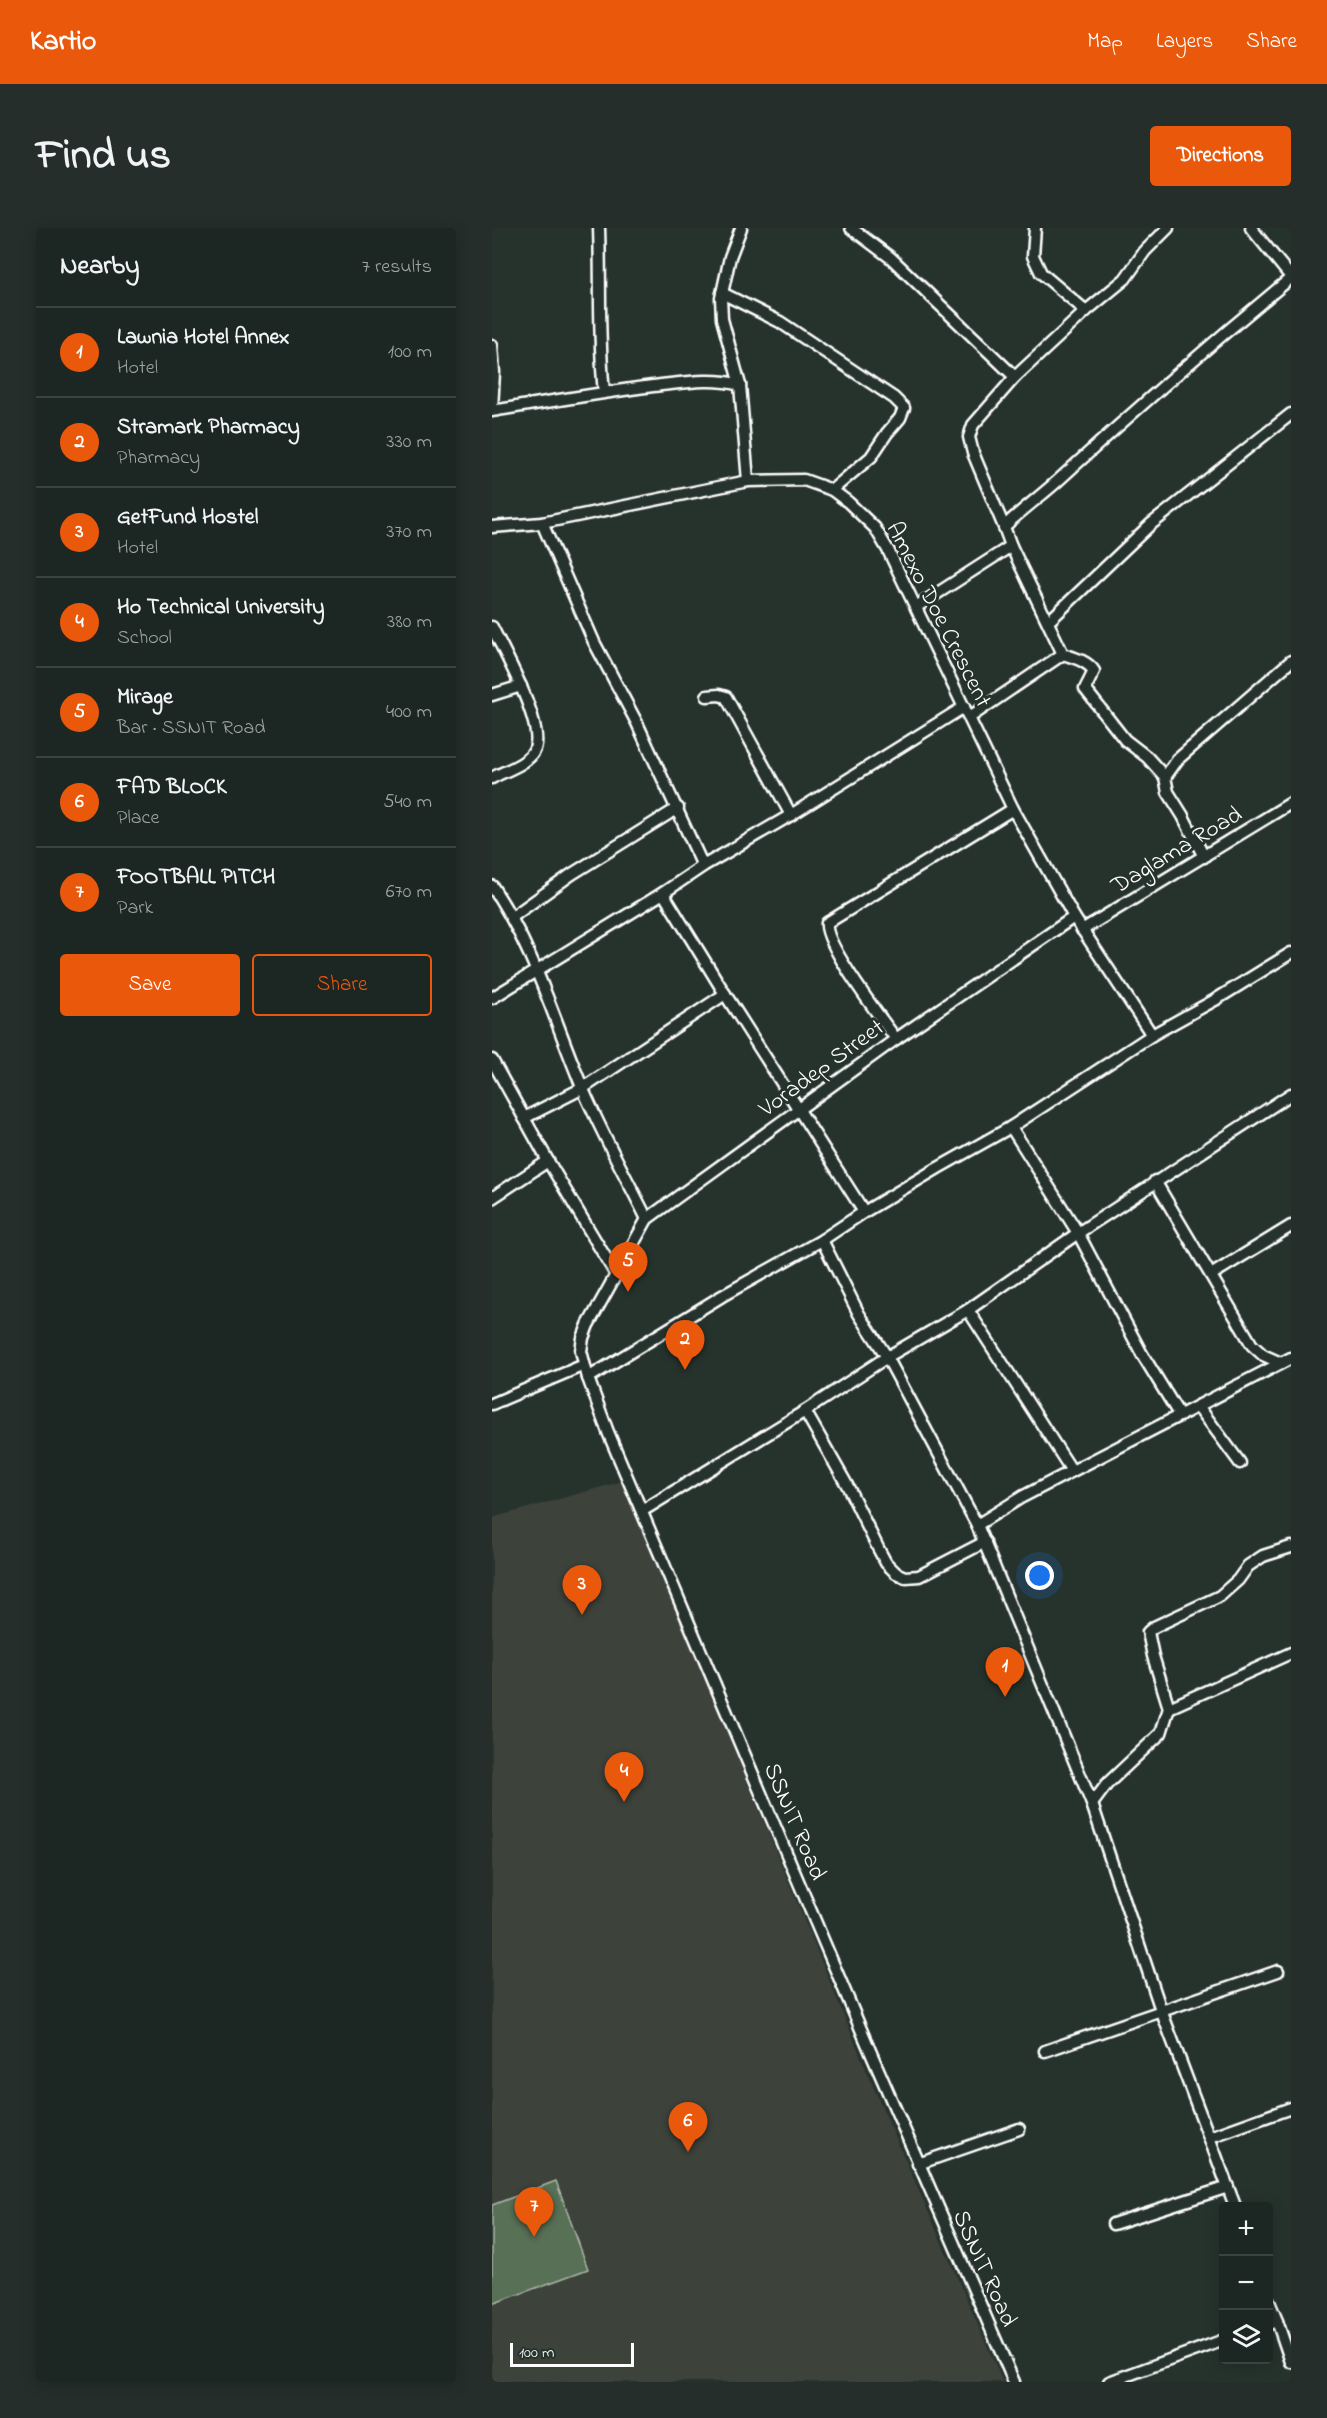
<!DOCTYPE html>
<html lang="en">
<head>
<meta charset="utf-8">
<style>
	:root { --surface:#1c2622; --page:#252e2a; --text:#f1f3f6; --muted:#a0a5a5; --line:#3a4340; --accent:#ea580c }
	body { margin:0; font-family:"Indie Flower",sans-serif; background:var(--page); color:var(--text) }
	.controls { position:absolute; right:18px; bottom:18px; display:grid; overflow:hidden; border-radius:6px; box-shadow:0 3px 15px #0003 }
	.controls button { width:54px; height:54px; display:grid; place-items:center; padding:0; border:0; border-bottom:2px solid var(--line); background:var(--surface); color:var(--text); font:30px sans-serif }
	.scale { position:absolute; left:18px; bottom:15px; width:124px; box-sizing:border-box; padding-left:6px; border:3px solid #fff; border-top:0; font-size:16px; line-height:21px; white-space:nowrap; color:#fff; -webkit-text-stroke:4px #26332d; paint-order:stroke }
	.you { position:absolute; left:548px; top:1348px; width:21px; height:21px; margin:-15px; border:4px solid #fff; border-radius:50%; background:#1a73e8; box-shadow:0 0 0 9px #1a73e833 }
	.badge { display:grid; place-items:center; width:39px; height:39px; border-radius:50%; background:var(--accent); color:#fff; font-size:20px; font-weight:700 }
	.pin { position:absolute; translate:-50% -50px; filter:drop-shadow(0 2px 3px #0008) }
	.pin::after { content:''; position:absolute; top:32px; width:21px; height:18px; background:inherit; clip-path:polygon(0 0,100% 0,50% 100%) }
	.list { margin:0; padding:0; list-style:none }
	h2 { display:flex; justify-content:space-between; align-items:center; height:78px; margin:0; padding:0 24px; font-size:26px }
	h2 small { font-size:20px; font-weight:400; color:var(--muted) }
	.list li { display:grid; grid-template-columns:39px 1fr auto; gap:18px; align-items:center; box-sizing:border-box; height:90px; padding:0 24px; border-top:2px solid var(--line) }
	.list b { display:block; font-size:22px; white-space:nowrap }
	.list p { margin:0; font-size:20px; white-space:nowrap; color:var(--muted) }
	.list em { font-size:20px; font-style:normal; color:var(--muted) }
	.actions { display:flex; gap:12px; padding:18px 24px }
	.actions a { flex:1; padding:14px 0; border:2px solid var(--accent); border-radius:6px; text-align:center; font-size:21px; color:var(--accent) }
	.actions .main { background:var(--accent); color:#fff }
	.icon { flex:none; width:33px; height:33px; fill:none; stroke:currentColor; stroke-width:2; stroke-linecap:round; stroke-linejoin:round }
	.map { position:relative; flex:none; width:799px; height:2154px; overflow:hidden; border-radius:6px }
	header { display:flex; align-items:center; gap:36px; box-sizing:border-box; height:84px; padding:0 30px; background:var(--accent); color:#fff }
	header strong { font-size:28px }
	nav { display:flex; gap:33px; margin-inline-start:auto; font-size:21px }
	.intro { display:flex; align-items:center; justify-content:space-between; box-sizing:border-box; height:144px; padding:0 36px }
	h1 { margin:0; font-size:42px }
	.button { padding:15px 27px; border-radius:6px; background:var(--accent); color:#fff; font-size:21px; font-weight:700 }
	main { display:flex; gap:36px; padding:0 36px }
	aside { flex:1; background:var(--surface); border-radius:6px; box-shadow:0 3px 15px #0003 }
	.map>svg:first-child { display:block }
	.built { fill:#3c423a }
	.green { fill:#597054; stroke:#acb8aa; stroke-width:1.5 }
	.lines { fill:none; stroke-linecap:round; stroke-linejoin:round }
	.minor-casing { stroke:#fff; stroke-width:15 }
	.minor { stroke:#26332d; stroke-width:10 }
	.labels { text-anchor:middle; stroke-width:6; stroke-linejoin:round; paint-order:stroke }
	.street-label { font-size:24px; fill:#fff; stroke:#26332d }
</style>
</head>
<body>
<header>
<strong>Kartio</strong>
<nav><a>Map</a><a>Layers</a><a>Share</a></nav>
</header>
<div class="intro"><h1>Find us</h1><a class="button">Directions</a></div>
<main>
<aside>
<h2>Nearby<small>7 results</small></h2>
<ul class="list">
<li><span class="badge">1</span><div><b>Lawnia Hotel Annex</b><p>Hotel</p></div><em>100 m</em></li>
<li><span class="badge">2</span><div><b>Stramark Pharmacy</b><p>Pharmacy</p></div><em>330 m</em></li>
<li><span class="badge">3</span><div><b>GetFund Hostel</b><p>Hotel</p></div><em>370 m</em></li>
<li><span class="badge">4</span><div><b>Ho Technical University</b><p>School</p></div><em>380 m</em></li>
<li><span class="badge">5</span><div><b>Mirage</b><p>Bar · SSNIT Road</p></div><em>400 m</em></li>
<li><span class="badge">6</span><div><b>FAD BLOCK</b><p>Place</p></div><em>540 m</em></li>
<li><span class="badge">7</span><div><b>FOOTBALL PITCH</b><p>Park</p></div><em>670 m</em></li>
</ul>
<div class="actions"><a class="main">Save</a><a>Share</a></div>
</aside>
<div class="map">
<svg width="799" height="2154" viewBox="0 0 799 2154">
	<rect width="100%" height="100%" fill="#26332d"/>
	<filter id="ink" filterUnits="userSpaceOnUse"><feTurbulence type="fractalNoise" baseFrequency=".0167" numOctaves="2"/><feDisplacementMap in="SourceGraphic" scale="12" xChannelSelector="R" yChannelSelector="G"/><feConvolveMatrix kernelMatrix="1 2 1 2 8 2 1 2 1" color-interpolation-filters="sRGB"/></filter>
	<g filter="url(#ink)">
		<!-- built -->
		<polygon class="built" points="131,1253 381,1858 511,2154 0,2154 0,1290"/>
		<!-- green -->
		<polygon class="green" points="64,1953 96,2041 0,2076 0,1977"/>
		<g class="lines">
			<!-- minor casing -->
			<g class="minor-casing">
				<g id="minor">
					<path d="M107,0C109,55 106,110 112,164"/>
					<polyline points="249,0 238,29 229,70 230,91 248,157 256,253"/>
					<polyline points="359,0 399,30 523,149"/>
					<polyline points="543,0 541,28 549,45 594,83"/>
					<polyline points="759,0 799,49"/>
					<polyline points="230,65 288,94 402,170 412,180 408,190 395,205 379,229 340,262"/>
					<polyline points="0,117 2,144 0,182"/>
					<path d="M0,183C54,174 107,165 161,158C190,155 220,149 248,157"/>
					<polyline points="50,295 102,414 145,495 211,638"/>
					<polyline points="0,299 50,295 256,253 312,252 340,262 356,274 383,300 396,322 521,581 582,689 660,807"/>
					<polyline points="512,299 481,225 477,209 481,197 523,149 594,83 633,51 653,23 676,0"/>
					<path d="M519,318L512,299C530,281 552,266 571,248C645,180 721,114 799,50"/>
					<path d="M424,379L519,318L571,426C583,430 595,433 602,443L593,461L633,512L655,529L673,549L676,564L691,588L712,629"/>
					<polyline points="557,393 658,297 799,186"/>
					<path d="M0,399C11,422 55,500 42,523C36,536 12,543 0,550"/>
					<polyline points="0,467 29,458"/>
					<polyline points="215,468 227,467 234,469 299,587"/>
					<polyline points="478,489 571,426"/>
					<polyline points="673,549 686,531 799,433"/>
					<path d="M0,658C43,723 61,789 90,859C109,904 133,947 155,991"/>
					<polyline points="171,665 233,766 372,984"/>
					<polyline points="20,689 80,646 186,580"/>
					<polyline points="590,702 799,575"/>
					<polyline points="0,770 171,665 211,638 299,587 472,479"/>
					<path d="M404,811C390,792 331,714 335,695L521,581"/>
					<polyline points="0,832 56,933 124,1047"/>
					<polyline points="32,890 91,860 233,766"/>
					<polyline points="663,953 760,1117 771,1127 789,1135"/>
					<polyline points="0,970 56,933"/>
					<polyline points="330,1012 367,1086 395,1129 485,1297 600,1576 669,1782 743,1978"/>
					<polyline points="719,1047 799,998"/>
					<polyline points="476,1082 580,1243"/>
					<polyline points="96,1150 230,1068 330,1012 372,984 446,940 519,899 660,807 723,772 799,725"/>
					<polyline points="0,1176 92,1137"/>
					<polyline points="706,1178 748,1235"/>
					<polyline points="313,1183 355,1257 387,1322 394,1335 404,1345 413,1349 427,1348 493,1314"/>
					<polyline points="688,1188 650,1126 586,1005 799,866"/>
					<polyline points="150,1283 313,1183 395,1129 476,1082 586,1005 519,899"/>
					<polyline points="485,1297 530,1269 799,1130"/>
					<polyline points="677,1480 799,1425"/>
					<polyline points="600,1576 615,1556 669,1505 677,1480 661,1428 656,1404 662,1399 728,1368 746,1352 756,1338 771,1328 799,1319"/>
					<polyline points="553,1823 786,1743"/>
					<polyline points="718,1909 799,1880"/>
					<polyline points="426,1936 527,1901"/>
					<polyline points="621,1996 736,1959"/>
					<polyline points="776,2071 785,2093 776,2096"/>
					<polyline points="785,2093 799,2134"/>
					<polyline points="522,2154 379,1825 116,1204 96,1150 89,1123 91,1110 96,1097 155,991 404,811 582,689"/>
					<polyline points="617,2154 732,2112"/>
				</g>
			</g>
			<!-- minor -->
			<use href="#minor" class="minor"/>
		</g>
	</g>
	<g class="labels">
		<!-- street labels -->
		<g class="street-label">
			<text transform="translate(448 386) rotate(63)" y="8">Amexo Doe Crescent</text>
			<text transform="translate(684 621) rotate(-31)" y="8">Daglama Road</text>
			<text transform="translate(329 839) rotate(-36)" y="8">Voradep Street</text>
			<text transform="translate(304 1593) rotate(67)" y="8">SSNIT Road</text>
			<text transform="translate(494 2040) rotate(66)" y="8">SSNIT Road</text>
		</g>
	</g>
</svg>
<div class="controls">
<button>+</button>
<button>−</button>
<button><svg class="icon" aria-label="layers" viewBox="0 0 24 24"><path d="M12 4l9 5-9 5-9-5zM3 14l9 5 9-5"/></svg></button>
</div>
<div class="scale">100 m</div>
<div class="you"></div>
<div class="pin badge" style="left:513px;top:1469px">1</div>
<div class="pin badge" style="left:193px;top:1142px">2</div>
<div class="pin badge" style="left:90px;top:1387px">3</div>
<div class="pin badge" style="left:132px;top:1574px">4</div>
<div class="pin badge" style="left:136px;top:1064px">5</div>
<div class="pin badge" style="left:196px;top:1924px">6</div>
<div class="pin badge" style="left:42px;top:2009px">7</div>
</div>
</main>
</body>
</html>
